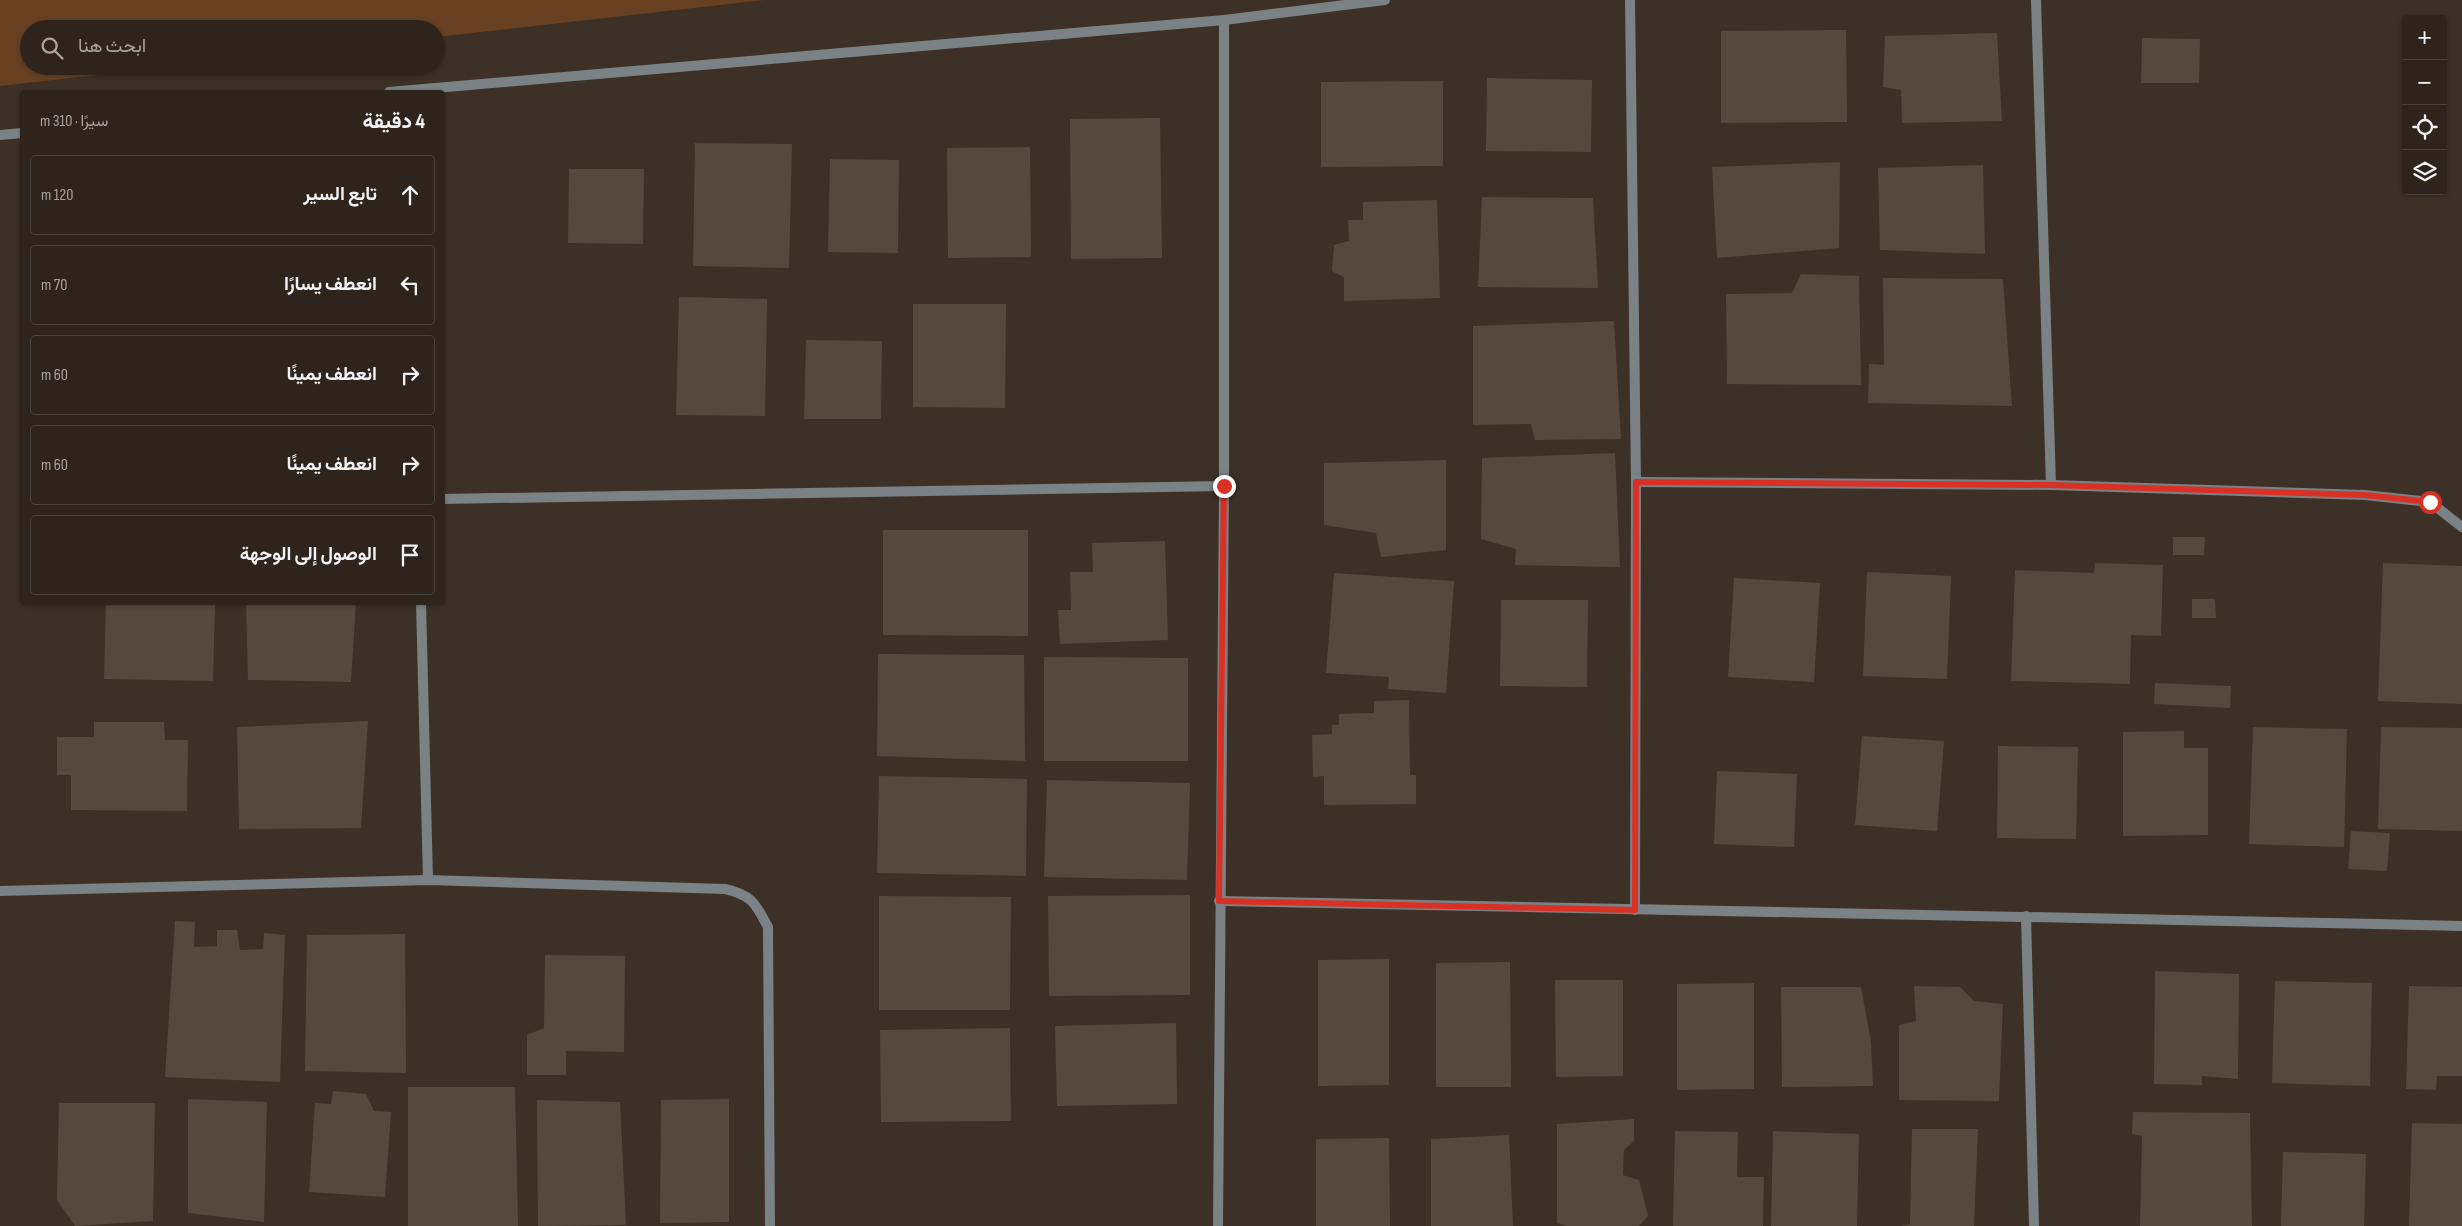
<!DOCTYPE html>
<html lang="ar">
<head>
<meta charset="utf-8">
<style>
	:root { --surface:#2e241c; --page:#3a3029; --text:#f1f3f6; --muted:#a7a4a3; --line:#49413b }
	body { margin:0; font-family:"Sofia Sans Condensed",Vazirmatn,sans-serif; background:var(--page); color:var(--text); direction:rtl }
	.controls { position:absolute; right:15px; top:15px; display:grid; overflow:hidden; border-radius:5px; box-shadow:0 1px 4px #0004 }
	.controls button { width:45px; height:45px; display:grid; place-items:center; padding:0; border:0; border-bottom:1px solid var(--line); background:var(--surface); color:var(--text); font:25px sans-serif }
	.stop { position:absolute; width:15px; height:15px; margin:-11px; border:4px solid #d93025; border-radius:50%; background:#fff }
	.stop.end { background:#d93025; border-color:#fff; box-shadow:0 1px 5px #0008 }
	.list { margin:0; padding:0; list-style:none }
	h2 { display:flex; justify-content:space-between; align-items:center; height:65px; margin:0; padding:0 20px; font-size:21px }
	h2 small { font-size:16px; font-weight:400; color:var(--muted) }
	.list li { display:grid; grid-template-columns:32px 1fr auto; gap:15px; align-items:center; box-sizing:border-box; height:80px; margin:0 10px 10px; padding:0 10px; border:1px solid var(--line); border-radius:5px }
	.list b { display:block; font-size:19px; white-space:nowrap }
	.list em { font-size:16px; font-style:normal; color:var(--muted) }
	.icon { flex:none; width:28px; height:28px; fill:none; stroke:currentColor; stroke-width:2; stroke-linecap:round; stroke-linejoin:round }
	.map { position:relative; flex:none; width:2462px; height:1226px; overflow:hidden; direction:ltr }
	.search { position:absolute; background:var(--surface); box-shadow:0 1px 4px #0004; left:20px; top:20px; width:425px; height:55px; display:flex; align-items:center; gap:12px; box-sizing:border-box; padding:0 18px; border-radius:28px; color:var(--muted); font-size:19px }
	.panel { position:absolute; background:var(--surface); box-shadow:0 1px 4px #0004; left:20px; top:90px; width:425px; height:515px; border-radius:5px; direction:rtl }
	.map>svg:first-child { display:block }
	.green { fill:#674022 }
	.building { fill:#57483e }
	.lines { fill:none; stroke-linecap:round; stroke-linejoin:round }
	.street { stroke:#7a8286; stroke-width:10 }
	.route { stroke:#d93025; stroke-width:6 }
</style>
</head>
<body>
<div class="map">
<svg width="2462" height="1226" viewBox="0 0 2462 1226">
	<rect width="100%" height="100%" fill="#3d3026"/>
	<!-- green -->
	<polygon class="green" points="0,0 765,0 436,37 436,29 29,29 29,66 178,66 0,86"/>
	<!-- building -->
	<g class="building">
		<polygon points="1846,30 1847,122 1721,123 1721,31"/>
		<polygon points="1997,33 2002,121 1902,123 1901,90 1883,87 1885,36"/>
		<polygon points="2142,38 2200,39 2199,83 2141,83"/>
		<polygon points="1487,78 1592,80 1591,152 1486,151"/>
		<polygon points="1443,81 1443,166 1321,167 1321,82"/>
		<polygon points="1160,118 1162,258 1071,259 1070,119"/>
		<polygon points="695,143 792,144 789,268 693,266"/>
		<polygon points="1030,147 1031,257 948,258 947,148"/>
		<polygon points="830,159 899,160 898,253 828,252"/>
		<polygon points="1840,162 1839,248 1717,258 1712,167"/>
		<polygon points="1983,165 1985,254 1880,250 1878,168"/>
		<polygon points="569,169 644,169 643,244 568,243"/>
		<polygon points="1482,197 1593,198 1598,288 1478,287"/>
		<polygon points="1437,200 1440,298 1344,301 1344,277 1332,271 1334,245 1349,241 1348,220 1363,220 1363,202"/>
		<polygon points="1801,274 1859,276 1861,385 1727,384 1726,294 1792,293"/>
		<polygon points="1883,278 2003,279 2012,406 1868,403 1869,364 1884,365"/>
		<polygon points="679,297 767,299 765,416 676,415"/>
		<polygon points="913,304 1006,304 1005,408 913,407"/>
		<polygon points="1614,321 1621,439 1535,440 1531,424 1473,425 1473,326"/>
		<polygon points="806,340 882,341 881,419 804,419"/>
		<polygon points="1615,453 1620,567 1515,565 1516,549 1481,539 1482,458"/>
		<polygon points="1446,460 1446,550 1381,557 1376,533 1324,525 1324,463"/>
		<polygon points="883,530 1028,530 1028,636 883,635"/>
		<polygon points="2173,537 2205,537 2204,555 2173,555"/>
		<polygon points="1165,541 1168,640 1060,644 1058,610 1071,610 1070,572 1093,572 1092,543"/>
		<polygon points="2095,563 2163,565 2161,636 2131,635 2130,684 2011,681 2015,570 2094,573"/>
		<polygon points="2383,563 2462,566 2462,704 2378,701"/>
		<polygon points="1867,572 1951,576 1947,679 1863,676"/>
		<polygon points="1334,573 1454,581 1446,693 1388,689 1389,677 1326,673"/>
		<polygon points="1734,578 1820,583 1814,682 1728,677"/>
		<polygon points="2192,599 2215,599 2216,618 2192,618"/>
		<polygon points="1501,600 1588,600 1587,687 1500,686"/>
		<polygon points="106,602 215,602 213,681 104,679"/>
		<polygon points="246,602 356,602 351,682 248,680"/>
		<polygon points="878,654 1024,655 1025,761 877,756"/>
		<polygon points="1044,657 1188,658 1188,761 1044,761"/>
		<polygon points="2155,683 2231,686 2230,708 2154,704"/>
		<polygon points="1409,700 1410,775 1416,775 1416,804 1324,805 1324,776 1313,777 1312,735 1332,734 1332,725 1339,725 1339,714 1374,713 1374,701"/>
		<polygon points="368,721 361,828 239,829 237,727"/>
		<polygon points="94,722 164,722 165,740 188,740 187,811 71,810 71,775 57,775 57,737 94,737"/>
		<polygon points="2253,727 2347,729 2344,847 2249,844"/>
		<polygon points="2381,727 2462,728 2462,831 2378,829"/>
		<polygon points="2184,731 2184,748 2208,748 2208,835 2123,836 2123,732"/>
		<polygon points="1862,736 1944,741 1937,831 1855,825"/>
		<polygon points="1998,746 2078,747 2076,839 1997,838"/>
		<polygon points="1717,771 1797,774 1794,847 1714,844"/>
		<polygon points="879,776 1027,779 1026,876 877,873"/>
		<polygon points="1047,780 1190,783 1187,880 1044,877"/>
		<polygon points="2351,831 2390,833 2387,871 2348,869"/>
		<polygon points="1190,895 1190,995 1049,996 1048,896"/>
		<polygon points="879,896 1011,897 1010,1010 879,1010"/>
		<polygon points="175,921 195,922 194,947 217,946 217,930 237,930 240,950 263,949 264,933 285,935 280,1082 165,1077"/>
		<polygon points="405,934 406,1073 305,1071 307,935"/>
		<polygon points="545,955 625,956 624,1052 566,1051 566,1075 527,1075 527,1035 544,1028"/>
		<polygon points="1389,959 1389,1085 1318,1086 1318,960"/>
		<polygon points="1510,962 1511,1087 1436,1087 1436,963"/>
		<polygon points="2155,971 2239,974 2238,1079 2202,1076 2202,1085 2154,1084"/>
		<polygon points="1555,980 1623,980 1623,1076 1556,1077"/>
		<polygon points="2275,981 2372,983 2370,1086 2272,1083"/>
		<polygon points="1754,983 1754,1089 1677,1090 1677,984"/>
		<polygon points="1914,986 1960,987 1974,1001 2003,1004 1999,1101 1899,1100 1899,1025 1916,1021"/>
		<polygon points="2409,986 2462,987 2462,1076 2437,1076 2436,1090 2406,1089"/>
		<polygon points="1781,987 1861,987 1871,1042 1873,1086 1782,1087"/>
		<polygon points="1176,1023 1177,1104 1057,1106 1055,1026"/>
		<polygon points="1010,1028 1011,1121 881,1122 880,1030"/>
		<polygon points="408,1087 515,1087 518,1226 408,1226"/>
		<polygon points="333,1091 366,1094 374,1111 391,1112 385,1197 309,1192 315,1103 331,1104"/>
		<polygon points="188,1099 267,1102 264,1222 188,1213"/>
		<polygon points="729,1099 729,1222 660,1223 661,1100"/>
		<polygon points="537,1100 620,1102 626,1225 538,1226"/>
		<polygon points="59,1103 155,1103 153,1221 75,1226 57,1200"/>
		<polygon points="2133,1112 2250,1113 2252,1226 2140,1226 2142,1136 2132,1134"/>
		<polygon points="1634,1119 1634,1141 1624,1150 1623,1175 1639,1180 1648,1216 1639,1226 1566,1226 1557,1223 1557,1124"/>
		<polygon points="2412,1123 2462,1124 2462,1226 2409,1226"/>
		<polygon points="1912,1129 1978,1129 1974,1226 1900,1226 1910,1224"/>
		<polygon points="1675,1131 1738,1132 1737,1177 1764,1177 1763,1226 1673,1226"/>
		<polygon points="1773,1131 1859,1134 1857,1226 1771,1226"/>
		<polygon points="1509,1135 1513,1226 1431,1226 1431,1139"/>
		<polygon points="1389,1138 1390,1226 1316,1226 1316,1139"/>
		<polygon points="2283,1152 2366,1154 2364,1226 2281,1226"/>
	</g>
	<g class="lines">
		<!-- street -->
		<g class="street">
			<polyline points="1630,0 1636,482 1635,910"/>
			<polyline points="2036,0 2051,485"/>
			<polyline points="389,92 1224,20 1385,0"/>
			<polyline points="0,135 22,133"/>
			<polyline points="1636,482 2051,485 2365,495 2430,502 2462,527"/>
			<polyline points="442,499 1224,486"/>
			<polyline points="421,602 428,880"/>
			<path d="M0,891L428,880L725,889C752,895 755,903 768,927L770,1226"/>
			<path d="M1219,901C1634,910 2048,916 2462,926"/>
			<polyline points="2026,916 2034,1226"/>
			<polyline points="1218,1226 1224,486 1224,20"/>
		</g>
	</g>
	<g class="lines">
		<!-- route -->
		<polyline class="route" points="1224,486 1219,901 1635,910 1636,482 2050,485 2365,495 2430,502"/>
	</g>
</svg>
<div class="controls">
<button>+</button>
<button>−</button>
<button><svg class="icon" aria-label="locate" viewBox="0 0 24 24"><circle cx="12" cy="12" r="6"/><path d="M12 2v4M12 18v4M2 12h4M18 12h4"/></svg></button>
<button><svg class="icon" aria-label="layers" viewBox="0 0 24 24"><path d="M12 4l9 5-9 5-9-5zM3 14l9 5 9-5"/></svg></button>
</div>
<div class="stop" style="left:2430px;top:502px"></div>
<div class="stop end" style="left:1224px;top:486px"></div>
<div class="search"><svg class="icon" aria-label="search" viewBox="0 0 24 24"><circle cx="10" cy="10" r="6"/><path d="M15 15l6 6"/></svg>ابحث هنا</div>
<section class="panel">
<h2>4 دقيقة<small>سيرًا · 310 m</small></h2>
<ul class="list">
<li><svg class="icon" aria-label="ahead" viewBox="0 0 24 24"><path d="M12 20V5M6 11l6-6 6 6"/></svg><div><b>تابع السير</b></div><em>120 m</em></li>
<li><svg class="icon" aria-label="left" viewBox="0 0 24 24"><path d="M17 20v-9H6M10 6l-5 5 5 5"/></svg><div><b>انعطف يسارًا</b></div><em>70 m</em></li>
<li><svg class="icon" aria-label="right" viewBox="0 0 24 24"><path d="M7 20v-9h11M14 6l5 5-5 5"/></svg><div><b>انعطف يمينًا</b></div><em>60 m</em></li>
<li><svg class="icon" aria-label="right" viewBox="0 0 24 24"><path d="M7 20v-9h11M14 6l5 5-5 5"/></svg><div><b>انعطف يمينًا</b></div><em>60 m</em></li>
<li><svg class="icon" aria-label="arrive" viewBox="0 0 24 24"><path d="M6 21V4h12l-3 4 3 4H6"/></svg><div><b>الوصول إلى الوجهة</b></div></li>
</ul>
</section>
</div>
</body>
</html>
